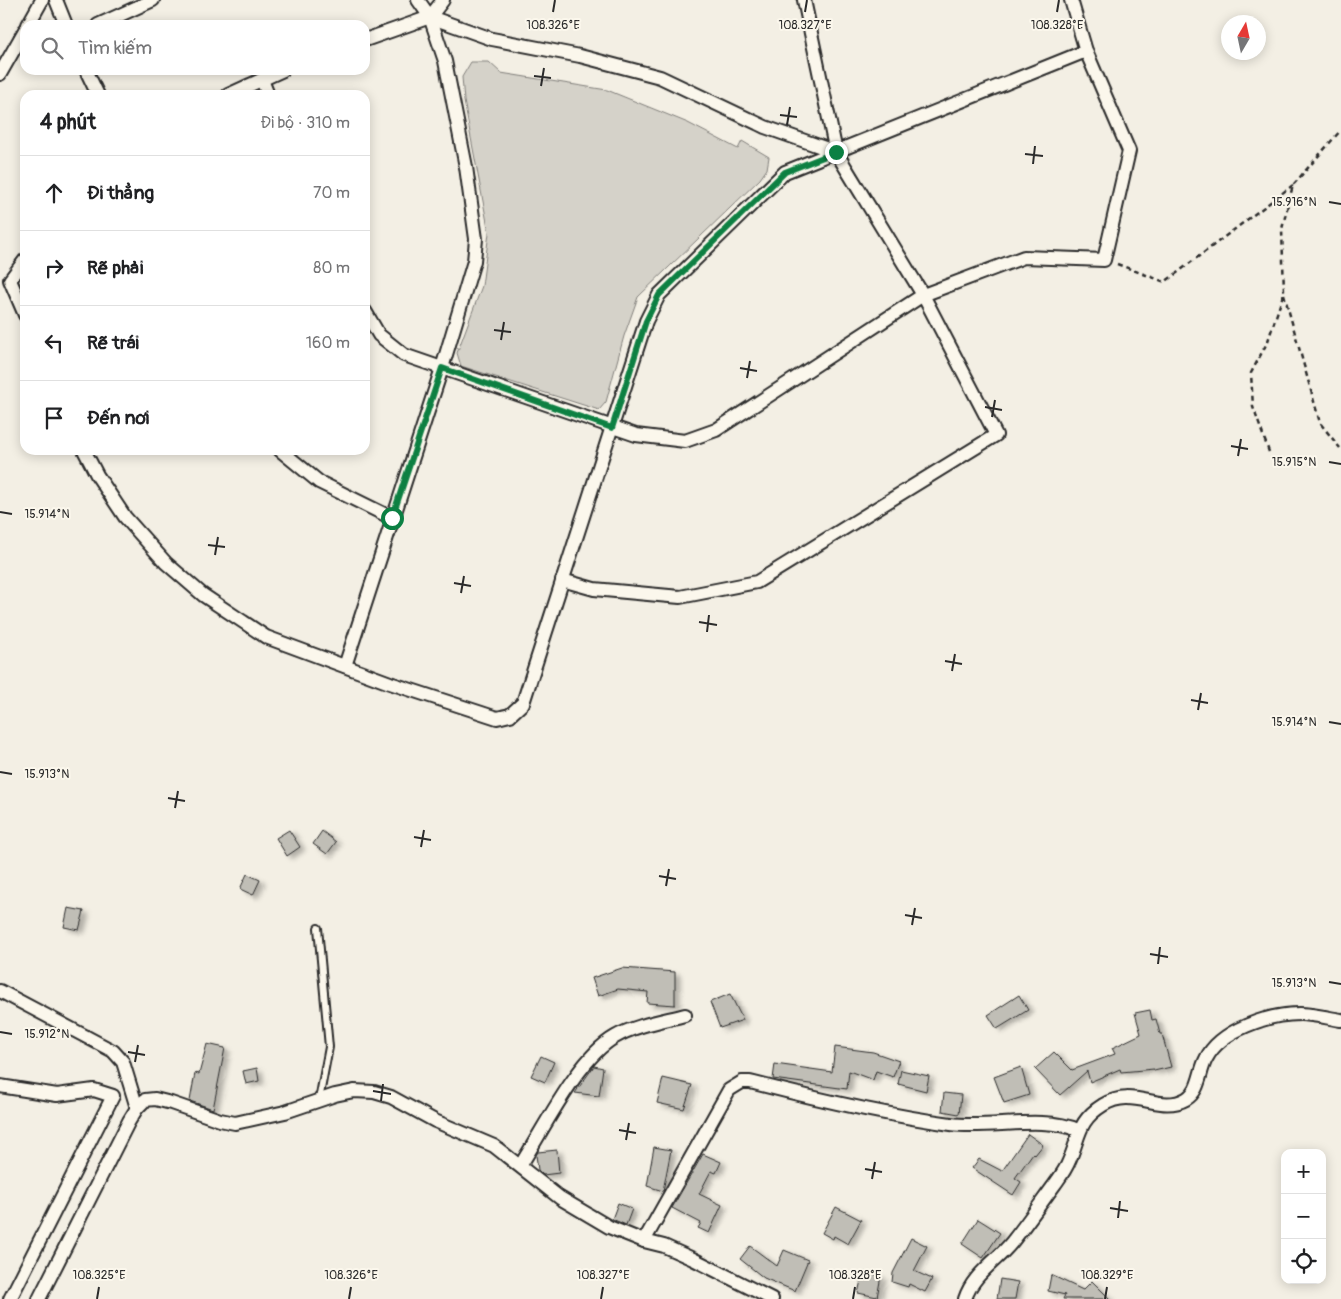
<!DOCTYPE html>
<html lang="vi">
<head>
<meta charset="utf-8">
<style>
	:root { --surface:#fff; --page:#f6f6f6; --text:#202124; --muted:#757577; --line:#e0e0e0 }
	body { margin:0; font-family:Pangolin,sans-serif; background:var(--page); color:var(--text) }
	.controls { position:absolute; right:15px; bottom:15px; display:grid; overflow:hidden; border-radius:10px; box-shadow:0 2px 12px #0003 }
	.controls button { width:45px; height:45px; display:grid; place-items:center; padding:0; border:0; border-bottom:1px solid var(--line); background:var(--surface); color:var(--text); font:25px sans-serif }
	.compass { position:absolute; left:1221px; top:15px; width:45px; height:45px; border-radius:50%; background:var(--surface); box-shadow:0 2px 12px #0003; rotate:9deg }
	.stop { position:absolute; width:15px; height:15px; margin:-11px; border:4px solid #0b8043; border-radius:50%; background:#fff }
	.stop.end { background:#0b8043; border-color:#fff; box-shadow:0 1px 5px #0008 }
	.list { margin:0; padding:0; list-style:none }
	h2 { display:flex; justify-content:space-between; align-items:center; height:65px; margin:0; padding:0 20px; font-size:21px }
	h2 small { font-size:16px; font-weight:400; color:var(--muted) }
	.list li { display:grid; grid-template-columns:32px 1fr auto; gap:15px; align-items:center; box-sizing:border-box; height:75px; padding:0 20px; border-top:1px solid var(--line) }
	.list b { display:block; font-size:19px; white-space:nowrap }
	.list em { font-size:16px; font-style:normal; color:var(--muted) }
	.icon { flex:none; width:28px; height:28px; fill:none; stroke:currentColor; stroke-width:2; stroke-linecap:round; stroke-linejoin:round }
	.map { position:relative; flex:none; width:1341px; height:1299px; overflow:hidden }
	.search { position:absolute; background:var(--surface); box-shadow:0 2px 12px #0003; left:20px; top:20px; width:350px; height:55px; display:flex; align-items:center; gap:12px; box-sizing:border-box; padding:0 18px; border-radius:15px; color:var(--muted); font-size:19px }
	.panel { position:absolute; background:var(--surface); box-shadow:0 2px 12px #0003; left:20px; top:90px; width:350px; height:365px; border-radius:15px }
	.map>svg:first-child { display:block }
	.green { fill:#d5d2c9; stroke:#807e7a }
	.building { fill:#c0beb6; stroke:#2b2b2b; filter:url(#shadow) }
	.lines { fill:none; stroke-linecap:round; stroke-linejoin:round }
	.service-casing { stroke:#2b2b2b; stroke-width:10 }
	.minor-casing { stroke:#2b2b2b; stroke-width:16 }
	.path { stroke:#2b2b2b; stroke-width:2.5; stroke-dasharray:5 4; stroke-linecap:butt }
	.service { stroke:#fbf7ec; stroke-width:6 }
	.minor { stroke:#fbf7ec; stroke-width:12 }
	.route { stroke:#0b8043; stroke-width:6 }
	.ticks { fill:none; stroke:#2b2b2b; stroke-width:2 }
	.ticks-label { font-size:12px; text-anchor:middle; fill:#2b2b2b; stroke:#fbf7ec; stroke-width:4; stroke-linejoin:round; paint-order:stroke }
</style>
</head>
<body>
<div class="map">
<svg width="1341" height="1299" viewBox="0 0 1341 1299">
	<defs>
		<filter id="shadow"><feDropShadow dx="5" dy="3" stdDeviation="2.5" flood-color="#0004"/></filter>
	</defs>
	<rect width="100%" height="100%" fill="#f3efe4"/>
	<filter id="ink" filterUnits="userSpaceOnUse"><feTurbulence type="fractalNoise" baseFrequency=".02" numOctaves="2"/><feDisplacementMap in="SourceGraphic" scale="10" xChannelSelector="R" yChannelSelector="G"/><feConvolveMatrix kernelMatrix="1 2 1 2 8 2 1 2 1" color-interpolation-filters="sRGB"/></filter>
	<g filter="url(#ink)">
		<!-- green -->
		<polygon class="green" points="471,62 489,62 501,73 607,90 688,123 738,149 742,141 769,157 767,169 760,179 638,297 624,336 606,402 599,410 461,366 457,353 482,286 489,233 464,101 462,77"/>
		<!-- building -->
		<g class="building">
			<polygon points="289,830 300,847 287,856 276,838"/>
			<polygon points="322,831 336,842 327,854 313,844"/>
			<polygon points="247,874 260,880 253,895 240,889"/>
			<polygon points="68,908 84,911 79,930 64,927"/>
			<polygon points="622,968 675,972 675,1005 647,1003 648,992 618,989 598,996 592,978"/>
			<polygon points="730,994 743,1020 720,1028 710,1002"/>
			<polygon points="1019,995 1028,1010 997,1029 988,1015"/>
			<polygon points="1150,1010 1152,1020 1156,1019 1160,1034 1162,1034 1171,1067 1154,1071 1154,1069 1121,1072 1120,1069 1090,1082 1087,1071 1060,1095 1035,1069 1054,1052 1072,1070 1115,1054 1112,1048 1141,1034 1135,1013"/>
			<polygon points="207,1044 225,1048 213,1109 190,1101 195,1073 199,1074"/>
			<polygon points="835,1047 873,1052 899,1061 893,1077 876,1071 873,1080 849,1071 847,1089 773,1079 775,1064 832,1072"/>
			<polygon points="541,1056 554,1062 545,1082 531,1076"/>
			<polygon points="594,1066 603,1068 599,1096 575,1093"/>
			<polygon points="1021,1067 1029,1095 1004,1103 994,1077"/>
			<polygon points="257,1068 259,1081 246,1084 243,1071"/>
			<polygon points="901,1070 929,1076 926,1091 898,1084"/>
			<polygon points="663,1078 692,1085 684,1109 657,1103"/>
			<polygon points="944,1093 961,1095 959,1114 942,1111"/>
			<polygon points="1028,1134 1043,1145 1035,1155 1033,1153 1015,1178 1021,1182 1013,1195 972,1168 979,1159 1002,1171"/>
			<polygon points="654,1147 671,1150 663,1191 647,1186"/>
			<polygon points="557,1150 559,1173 543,1175 538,1170 536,1155 538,1152"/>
			<polygon points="703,1154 721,1162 716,1173 711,1171 699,1194 722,1205 709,1233 698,1228 701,1223 672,1208"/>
			<polygon points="618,1203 632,1209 626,1225 612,1219"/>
			<polygon points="836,1207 861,1220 848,1244 834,1236 833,1239 822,1233"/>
			<polygon points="978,1219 1000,1233 983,1258 962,1244"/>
			<polygon points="911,1238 927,1246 914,1271 932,1279 925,1292 909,1284 908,1287 892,1282 893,1273"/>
			<polygon points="750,1246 777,1266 784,1250 808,1260 795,1291 764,1278 740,1259"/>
			<polygon points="863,1272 881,1276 877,1297 858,1293"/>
			<polygon points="1051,1275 1083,1290 1092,1281 1110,1299 1063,1299 1065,1295 1048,1291"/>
			<polygon points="1000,1279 1018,1282 1015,1299 997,1299"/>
		</g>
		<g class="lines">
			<!-- service casing -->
			<g class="service-casing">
				<polyline id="service" points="318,928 329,1047 319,1100"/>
			</g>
			<!-- minor casing -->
			<g class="minor-casing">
				<g id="minor">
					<polyline points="56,0 66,25"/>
					<polyline points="804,0 836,152 923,295 1024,257 1104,260 1129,151 1086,51 1071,0"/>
					<polyline points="430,17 492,39 580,56 660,77 765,127 836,152"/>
					<polyline points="28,25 42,0"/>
					<polyline points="98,25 153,0"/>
					<polyline points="365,40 430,17 443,0"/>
					<polyline points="86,70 98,95"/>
					<polyline points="0,74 25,30"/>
					<polyline points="262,80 268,95"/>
					<polyline points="228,95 283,70"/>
					<polyline points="25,260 10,280 25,315"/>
					<polyline points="365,311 379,335 404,355 636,435 685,441 716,430 923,295 996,435 757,582 680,597 594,589 562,580"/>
					<polyline points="84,450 97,475 125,517 166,563 203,595 266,637 390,683 497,718 510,715 523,703 646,321 659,295 785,172 1086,51"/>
					<polyline points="280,450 319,482 392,518"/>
					<polyline points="345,666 442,368 474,261 476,239 466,167 445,61 430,17 418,0"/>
					<polyline points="0,991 113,1051 123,1062 137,1108"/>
					<polyline points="0,1086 57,1095 94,1090 113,1096 10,1299"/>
					<path d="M520,1166C544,1129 578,1058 615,1037C636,1025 662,1021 685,1015"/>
					<path d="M644,1241L729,1090L742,1082H750C816,1099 883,1115 951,1124C990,1129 1043,1115 1078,1130"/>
					<polyline points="39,1299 129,1121 137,1108 145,1100 155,1099 171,1103 220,1120 235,1123 285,1112 335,1095 354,1091 374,1092 391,1097 435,1121 494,1146 560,1198 609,1227 644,1241 664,1246 693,1259 772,1299"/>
					<path d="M965,1299C973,1274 996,1262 1012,1242C1027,1223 1041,1203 1055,1184C1060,1177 1066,1169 1069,1161C1080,1137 1077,1121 1103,1105C1134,1086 1159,1114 1186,1099C1200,1091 1199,1072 1206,1059C1220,1030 1269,1014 1300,1014C1313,1014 1328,1018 1341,1020"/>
				</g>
			</g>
			<!-- path -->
			<g class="path">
				<polyline points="1117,264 1165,282 1293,185"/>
				<polyline points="1284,294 1320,423 1340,448"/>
				<polyline points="1269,452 1253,407 1251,373 1268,341 1284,292 1282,229 1293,185 1341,130"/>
			</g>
			<!-- service -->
			<use href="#service" class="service"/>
			<!-- minor -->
			<use href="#minor" class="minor"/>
		</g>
	</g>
	<g class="lines" filter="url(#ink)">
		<!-- route -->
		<polyline class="route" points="392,518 442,368 612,428 646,321 659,295 785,172 836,152"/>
	</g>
	<!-- ticks -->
	<path class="ticks" d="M553,12L555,0M805,12L807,0M1057,12L1059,0M534,76L551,78M541,86L544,68M780,115L797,117M787,125L790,107M1025,154L1043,156M1033,164L1035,146M1329,202L1341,204M494,330L511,332M501,340L504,322M740,368L757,371M747,378L750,361M985,407L1002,410M992,417L995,400M1231,446L1248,449M1238,456L1241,439M1329,462L1341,464M0,512L12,514M208,545L225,547M215,555L218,537M454,583L471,586M461,593L464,576M699,622L717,625M707,632L709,615M945,661L962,664M952,671L955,654M1191,700L1208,703M1198,710L1201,693M1329,722L1341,724M0,772L12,774M168,798L185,801M175,808L178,791M414,837L431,840M421,847L424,830M659,876L676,879M666,886L669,869M905,915L922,918M912,925L915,908M1150,954L1168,957M1158,964L1160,947M1329,982L1341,984M0,1032L12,1034M128,1052L145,1055M135,1062L138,1045M373,1091L391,1094M381,1101L383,1084M619,1130L636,1133M626,1140L629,1123M865,1169L882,1172M872,1179L875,1162M1110,1208L1128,1211M1118,1218L1120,1201M97,1299L99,1287M349,1299L351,1287M601,1299L603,1287M853,1299L855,1287M1105,1299L1107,1287"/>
	<g class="ticks-label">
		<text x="553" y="29">108.326°E</text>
		<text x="805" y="29">108.327°E</text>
		<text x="1057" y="29">108.328°E</text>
		<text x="1294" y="206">15.916°N</text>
		<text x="1294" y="466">15.915°N</text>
		<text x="47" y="518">15.914°N</text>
		<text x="1294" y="726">15.914°N</text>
		<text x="47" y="778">15.913°N</text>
		<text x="1294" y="987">15.913°N</text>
		<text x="47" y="1038">15.912°N</text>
		<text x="99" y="1279">108.325°E</text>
		<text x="351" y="1279">108.326°E</text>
		<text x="603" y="1279">108.327°E</text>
		<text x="855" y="1279">108.328°E</text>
		<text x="1107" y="1279">108.329°E</text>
	</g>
</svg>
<div class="controls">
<button>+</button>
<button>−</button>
<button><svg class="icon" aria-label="locate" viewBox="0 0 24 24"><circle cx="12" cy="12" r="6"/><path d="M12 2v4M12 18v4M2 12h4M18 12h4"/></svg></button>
</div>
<svg class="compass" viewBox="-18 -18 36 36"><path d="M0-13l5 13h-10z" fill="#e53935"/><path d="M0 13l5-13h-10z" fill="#757577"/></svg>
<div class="stop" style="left:392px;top:518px"></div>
<div class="stop end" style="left:836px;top:152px"></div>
<div class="search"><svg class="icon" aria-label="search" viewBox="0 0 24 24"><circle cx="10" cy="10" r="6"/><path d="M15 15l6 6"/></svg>Tìm kiếm</div>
<section class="panel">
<h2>4 phút<small>Đi bộ · 310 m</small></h2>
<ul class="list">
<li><svg class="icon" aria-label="ahead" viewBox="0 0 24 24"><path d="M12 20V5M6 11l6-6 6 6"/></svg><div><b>Đi thẳng</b></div><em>70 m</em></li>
<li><svg class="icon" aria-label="right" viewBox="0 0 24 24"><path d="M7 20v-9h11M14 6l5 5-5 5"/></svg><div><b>Rẽ phải</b></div><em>80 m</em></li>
<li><svg class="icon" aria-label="left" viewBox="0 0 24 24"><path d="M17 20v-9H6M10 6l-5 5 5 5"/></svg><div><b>Rẽ trái</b></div><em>160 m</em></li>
<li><svg class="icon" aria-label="arrive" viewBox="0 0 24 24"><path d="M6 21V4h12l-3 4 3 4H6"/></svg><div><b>Đến nơi</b></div></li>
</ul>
</section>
</div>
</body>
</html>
